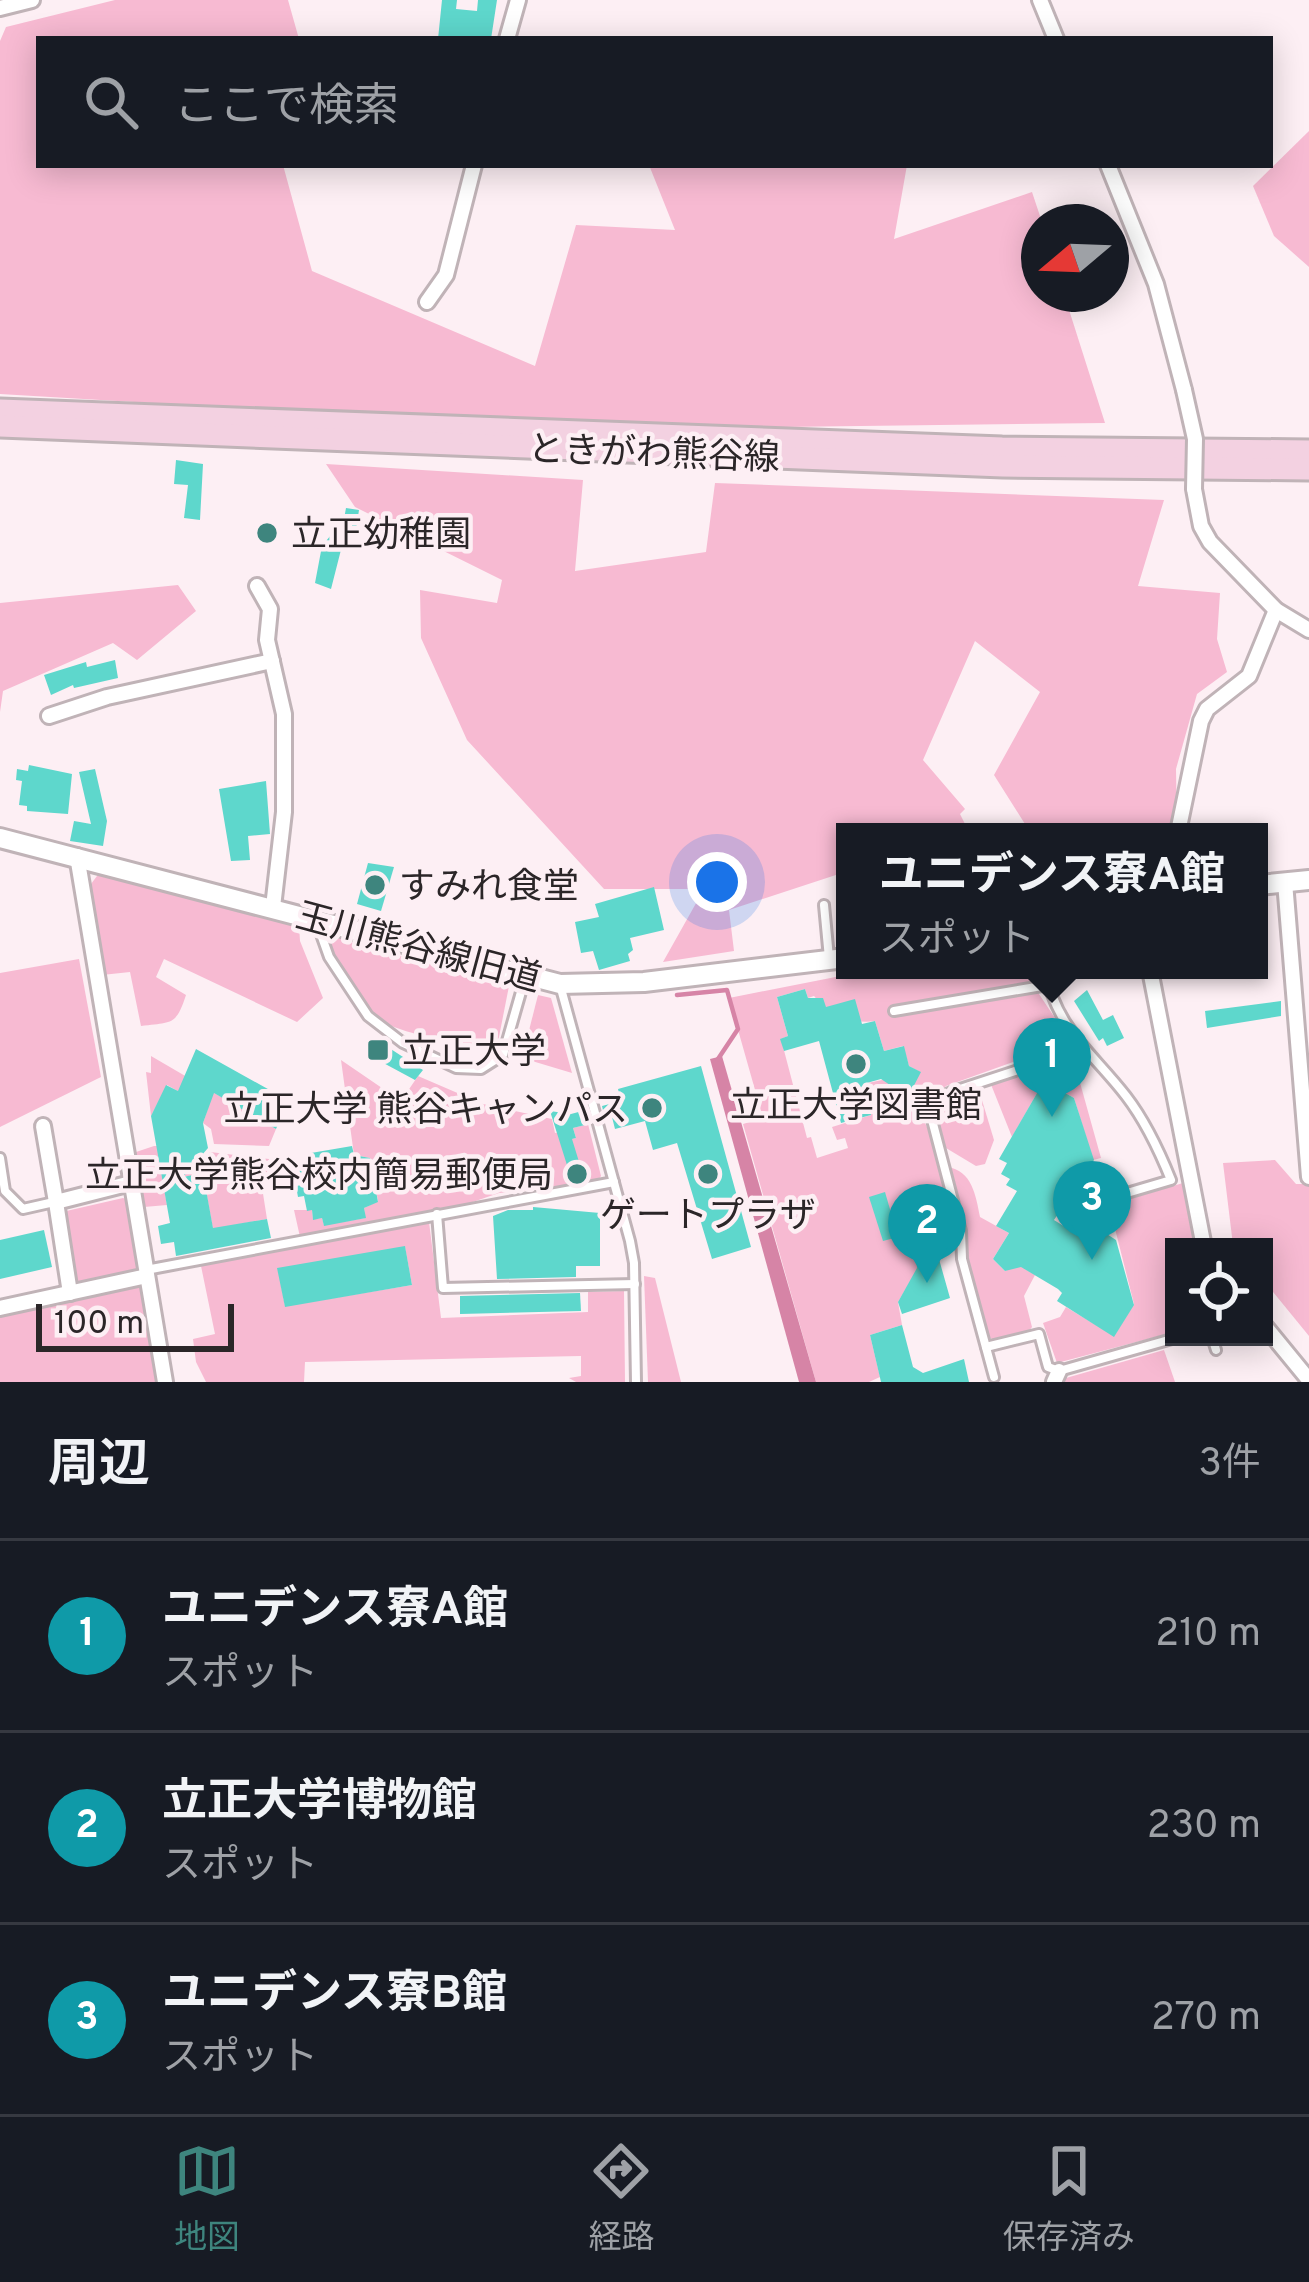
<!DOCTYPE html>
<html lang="ja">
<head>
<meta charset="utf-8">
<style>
	:root { --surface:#171b24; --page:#20242c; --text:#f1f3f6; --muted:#9ea1a6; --line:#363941; --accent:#3e857e }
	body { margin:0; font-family:Overpass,"Noto Sans JP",sans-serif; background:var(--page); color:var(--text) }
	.controls { position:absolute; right:36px; bottom:36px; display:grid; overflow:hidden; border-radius:0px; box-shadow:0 6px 30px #0003 }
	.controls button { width:108px; height:108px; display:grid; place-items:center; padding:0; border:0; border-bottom:3px solid var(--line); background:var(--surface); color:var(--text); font:60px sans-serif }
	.compass { position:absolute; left:1021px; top:204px; width:108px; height:108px; border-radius:50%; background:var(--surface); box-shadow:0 6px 30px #0003; rotate:251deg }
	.scale { position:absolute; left:36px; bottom:30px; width:198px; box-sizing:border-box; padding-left:12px; border:6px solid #2b2628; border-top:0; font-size:33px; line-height:42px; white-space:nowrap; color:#2b2628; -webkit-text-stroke:9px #fdeff4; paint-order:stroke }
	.you { position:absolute; left:717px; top:882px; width:42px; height:42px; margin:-30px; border:9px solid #fff; border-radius:50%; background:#1a73e8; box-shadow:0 0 0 18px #1a73e833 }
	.badge { display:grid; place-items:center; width:78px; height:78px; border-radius:50%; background:var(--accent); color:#fff; font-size:39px; font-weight:700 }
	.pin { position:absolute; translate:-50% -99px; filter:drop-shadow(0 3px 6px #0008) }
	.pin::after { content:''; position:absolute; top:63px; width:42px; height:36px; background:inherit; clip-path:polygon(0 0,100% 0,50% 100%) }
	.popup { position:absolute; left:836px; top:823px; width:432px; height:156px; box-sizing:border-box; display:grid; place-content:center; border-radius:0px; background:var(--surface); filter:drop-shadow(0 3px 9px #0005); font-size:39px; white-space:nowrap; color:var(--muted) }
	.popup b { font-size:45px; color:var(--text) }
	.popup::after { content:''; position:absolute; left:50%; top:100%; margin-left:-24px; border:24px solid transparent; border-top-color:var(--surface) }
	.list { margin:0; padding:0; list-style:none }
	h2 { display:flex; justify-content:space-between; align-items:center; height:156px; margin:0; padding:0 48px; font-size:51px }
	h2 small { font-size:39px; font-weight:400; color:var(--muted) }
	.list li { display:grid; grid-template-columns:78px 1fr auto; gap:36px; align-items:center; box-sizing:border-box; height:192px; padding:0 48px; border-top:3px solid var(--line) }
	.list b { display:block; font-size:45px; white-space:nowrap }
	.list p { margin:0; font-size:39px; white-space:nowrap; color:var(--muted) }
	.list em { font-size:39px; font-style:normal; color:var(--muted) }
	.icon { flex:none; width:66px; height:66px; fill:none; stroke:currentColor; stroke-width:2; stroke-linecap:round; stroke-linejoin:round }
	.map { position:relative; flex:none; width:1309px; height:1382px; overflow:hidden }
	.search { position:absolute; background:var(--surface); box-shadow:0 6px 30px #0003; left:36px; right:36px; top:36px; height:132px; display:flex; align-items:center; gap:30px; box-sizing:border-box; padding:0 42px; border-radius:0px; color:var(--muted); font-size:45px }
	.sheet { height:732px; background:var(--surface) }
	nav { display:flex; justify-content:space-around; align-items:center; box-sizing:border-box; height:168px; border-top:3px solid var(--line); background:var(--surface); font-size:33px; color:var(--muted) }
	nav a { display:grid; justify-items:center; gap:6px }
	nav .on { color:var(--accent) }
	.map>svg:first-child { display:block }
	.green { fill:#f7bad2; fill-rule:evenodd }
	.water { fill:#d684a6 }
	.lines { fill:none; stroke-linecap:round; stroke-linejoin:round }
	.stream { stroke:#d684a6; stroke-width:4.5 }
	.building { fill:#5ed7cc }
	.service-casing { stroke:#c0b3b7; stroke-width:14 }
	.minor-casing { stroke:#c0b3b7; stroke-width:20 }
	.tertiary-casing { stroke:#c0b3b7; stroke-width:24 }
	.secondary-casing { stroke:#c0b3b7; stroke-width:27 }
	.service { stroke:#fff; stroke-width:8 }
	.minor { stroke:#fff; stroke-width:14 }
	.tertiary { stroke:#fff; stroke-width:18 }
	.secondary { stroke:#f3d1e1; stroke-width:21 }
	.minor-bridge-casing { stroke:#c0b3b7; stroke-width:20; stroke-linecap:butt }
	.minor-bridge { stroke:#fff; stroke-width:14 }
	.poi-dot { fill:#3e857e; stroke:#fdeff4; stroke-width:4.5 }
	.labels { text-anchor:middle; stroke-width:9; stroke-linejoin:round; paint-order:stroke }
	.street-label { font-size:36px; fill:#2b2628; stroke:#fdeff4 }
	.poi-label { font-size:36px; fill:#2b2628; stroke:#fdeff4; text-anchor:start }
</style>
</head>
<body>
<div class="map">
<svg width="1309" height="1382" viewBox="0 0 1309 1382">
	<rect width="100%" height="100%" fill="#fdeff4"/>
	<!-- green -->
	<g class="green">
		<polygon points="115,0 288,0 299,39 39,39 39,165 283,165 312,271 535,366 576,225 675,230 649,165 907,165 894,239 1032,192 1042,222 1039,294 1064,294 1105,423 700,428 287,411 0,394 0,41 6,27"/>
		<polygon points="1309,131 1309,267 1274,236 1253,186"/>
		<polygon points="326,464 583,480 575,571 706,552 715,483 1164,500 1138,586 1220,593 1217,639 1227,672 1197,694 1176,769 1177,832 1030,832 994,775 1040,692 975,641 923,760 965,809 960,814 969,832 845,832 845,872 729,910 734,951 663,962 704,889 604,889 467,740 421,638 420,590 497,603 502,580 355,507"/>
		<polygon points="178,585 196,611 137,660 113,643 3,691 0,712 0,603"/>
		<path d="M100,872L299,925L300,941L323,998L297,1022L164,959L156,977L186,995C176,1026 172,1022 141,1026L130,972L102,975L88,888Z"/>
		<path d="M326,935L509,986L498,1042L486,1050C456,1042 410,1036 383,1022C354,1007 336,964 326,935Z"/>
		<polygon points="79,959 101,1077 0,1127 0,973"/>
		<path d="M871,970H1040L1042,974L1024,994L1037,991L1065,1033L1066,1043L946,1086L921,1115L928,1129L957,1233L922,1245L925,1256L898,1302L902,1325L870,1335L880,1377L869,1382H816L743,1124L763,1118L729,998ZM805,989L808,998L814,996C828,1013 854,1025 875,1021L884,1051L903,1046L909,1066L920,1072L863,1084L871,1115L832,1127L837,1140L845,1138L848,1148L817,1158L811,1137L807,1138L781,1039L788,1036L777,997Z"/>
		<polygon points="538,995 551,998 572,1073 522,1058"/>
		<polygon points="1072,1054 1101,1158 1093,1160 1074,1098 1044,1081 1012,1137 990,1082"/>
		<polygon points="151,1056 276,1129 269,1146 214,1144 211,1129 203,1123 208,1108 167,1085 151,1116 146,1072 151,1073"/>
		<polygon points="341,1060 401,1101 418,1076 483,1104 552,1119 555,1133 562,1132 572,1139 576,1138 573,1128 588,1124 601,1176 596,1183 499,1193 461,1206 300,1237 294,1210 312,1210 313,1219 322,1218 324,1225 365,1218 364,1208 378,1201 370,1158 354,1155"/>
		<polygon points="978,1087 994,1140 985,1164 976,1166 946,1148 935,1117 943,1101"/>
		<polygon points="154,1146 186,1146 197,1165 210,1152 269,1159 271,1177 261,1181 267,1219 213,1229 203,1174 181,1177 176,1151 158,1155 167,1205 144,1207 136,1152"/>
		<polygon points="1275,1160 1296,1184 1309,1184 1309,1336 1264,1281 1264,1247 1233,1245 1223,1163"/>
		<path d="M947,1167C972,1170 976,1196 980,1217L1009,1233L993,1259L1005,1271L1017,1264L1035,1275L1024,1296L1032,1327L1029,1331L995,1341L989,1337L964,1255L966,1238Z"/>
		<polygon points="1183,1183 1199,1247 1174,1247 1174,1332 1057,1363 1043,1323 1060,1317 1066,1307 1114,1336 1134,1304 1109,1205"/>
		<polygon points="123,1198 128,1200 139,1265 134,1271 75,1285 62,1212"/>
		<path d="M429,1222L441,1318L588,1312V1292L624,1291L625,1382H576L569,1378L581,1376V1356L305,1362L304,1382H206L196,1362L193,1339L215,1334L201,1266ZM405,1247L412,1285L285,1306L278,1269Z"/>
		<polygon points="644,1276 655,1278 681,1382 648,1382"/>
		<polygon points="142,1280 161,1382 0,1382 0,1313"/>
		<polygon points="1164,1350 1175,1382 1052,1382"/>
	</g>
	<!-- water -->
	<polygon class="water" points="722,1056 816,1382 799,1382 710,1059"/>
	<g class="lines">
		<!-- stream -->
		<polyline class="stream" points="677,995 727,990 738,1029 718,1059"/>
	</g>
	<!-- building -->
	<g class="building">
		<polygon points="442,0 457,0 456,9 477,11 478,0 497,0 491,39 438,39"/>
		<polygon points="176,460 203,464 200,520 184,518 188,485 174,484"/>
		<polygon points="346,508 359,510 355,536 345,534 331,589 315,583 322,546 344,519"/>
		<polygon points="115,660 118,678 74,688 73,685 51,695 44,675 86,662 87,667"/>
		<polygon points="29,765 72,774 68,814 27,811 27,806 19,805 22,781 16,780 17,769 28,771"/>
		<polygon points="95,769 107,821 103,846 70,841 74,821 91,824 79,772"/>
		<polygon points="266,781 270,834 248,836 250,860 231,861 219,789"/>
		<polygon points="368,863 394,867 381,911 357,904"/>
		<polygon points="654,887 664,930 630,938 633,950 628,954 630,961 599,970 593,951 581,953 575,922 599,917 595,904"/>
		<polygon points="805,989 808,998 823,998 826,1007 855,999 862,1024 875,1021 884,1051 904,1046 909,1066 921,1072 908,1097 881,1079 863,1084 871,1115 841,1123 819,1041 784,1051 780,1039 788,1036 777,997"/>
		<polygon points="1087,990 1103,1020 1113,1015 1124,1038 1107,1046 1103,1038 1099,1041 1074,1001"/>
		<polygon points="1281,1001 1281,1016 1207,1028 1205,1011"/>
		<polygon points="377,1040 423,1070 415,1080 376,1059 378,1055 371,1049"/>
		<polygon points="196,1049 284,1098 277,1109 283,1113 276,1129 214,1093 203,1123 208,1148 183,1177 203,1173 213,1228 267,1219 271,1238 176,1256 174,1242 161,1244 158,1226 170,1223 151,1116 166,1085 178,1091"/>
		<polygon points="701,1066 751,1247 712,1259 677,1143 653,1150 645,1121 615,1129 612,1117 605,1119 602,1106 621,1101 618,1089"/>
		<polygon points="1044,1081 1074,1098 1094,1160 1054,1220 1078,1235 1087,1221 1116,1240 1134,1305 1114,1337 1057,1301 1062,1293 1058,1289 1021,1267 1005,1271 993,1259 1009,1233 996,1226 1017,1191 1006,1185 1010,1179 1001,1174 1007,1163 999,1159"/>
		<polygon points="586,1110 589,1124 573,1128 576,1138 572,1139 584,1178 572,1181 550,1111 571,1114"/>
		<polygon points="352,1146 354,1155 370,1158 378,1202 364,1208 366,1218 324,1226 322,1218 313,1220 312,1210 307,1211 304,1196 298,1197 296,1186 302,1185 299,1167 305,1166 304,1160 312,1159 311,1153"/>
		<polygon points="885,1192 898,1237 883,1241 869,1197"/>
		<polygon points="533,1207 600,1213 600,1266 576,1266 576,1277 497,1279 493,1216 508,1210 533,1210"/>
		<polygon points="44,1230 52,1267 0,1279 0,1240"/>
		<polygon points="405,1246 412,1285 285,1307 277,1268"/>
		<polygon points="937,1252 950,1298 902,1314 898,1302 917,1268 916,1258"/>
		<polygon points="580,1293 581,1311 460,1314 460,1296"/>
		<polygon points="902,1325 913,1367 923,1373 964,1359 969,1382 881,1382 870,1335"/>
	</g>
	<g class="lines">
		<!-- service casing -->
		<g class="service-casing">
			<g id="service">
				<polyline points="824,905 829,958"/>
				<polyline points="318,926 329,957 368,1016 403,1043 456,1068 481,1069 503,1055 525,978"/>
				<path d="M1045,970C1057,1030 1092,1052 1126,1096C1146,1122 1159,1150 1171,1180L1110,1198"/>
				<polyline points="560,985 630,1241 634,1263 636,1382"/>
				<polyline points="894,1011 1048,985"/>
				<polyline points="0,1158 5,1191 23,1209 54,1202"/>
				<polyline points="437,1214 443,1288 635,1284"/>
				<polyline points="146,1270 614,1182"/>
				<polyline points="1212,1337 1216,1350"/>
				<polyline points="986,1347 1039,1334 1048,1367 1059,1371 1179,1337"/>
				<polyline points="994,1377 962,1259 961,1231 931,1116 943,1096 951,1092 1082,1049"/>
			</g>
		</g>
		<!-- minor casing -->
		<g class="minor-casing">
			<g id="minor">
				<polyline points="1040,0 1056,39"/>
				<polyline points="0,8 32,0"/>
				<polyline points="507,39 518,0"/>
				<polyline points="1108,165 1156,284 1184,390"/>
				<polyline points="427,302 446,275 474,165"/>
				<polyline points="1194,489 1201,526 1210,542 1276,610 1309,630"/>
				<polyline points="257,586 270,609 267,640 284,714 284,812 273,907"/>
				<polyline points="49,716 107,697 272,661"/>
				<polyline points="1178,832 1201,721 1207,709 1249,676 1276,610"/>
				<polyline points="77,856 165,1382"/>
				<polyline points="1285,882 1309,1177"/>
				<polyline points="1150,970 1204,1247"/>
				<polyline points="43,1126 56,1202 131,1183"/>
				<polyline points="56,1202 70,1293"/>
				<polyline points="0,1308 147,1276"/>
				<polyline points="1264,1325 1309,1380"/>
				<polyline points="1054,1382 1059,1371"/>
			</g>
		</g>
		<!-- tertiary casing -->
		<g class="tertiary-casing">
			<g id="tertiary">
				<polyline points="0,838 560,984 644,982 845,958"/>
				<polyline points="1259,885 1309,880"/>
			</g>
		</g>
		<!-- secondary casing -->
		<g class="secondary-casing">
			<g id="secondary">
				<polyline points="0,410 1002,448 1309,451"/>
				<polyline points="0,426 1003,466 1309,469"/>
			</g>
		</g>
		<!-- service -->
		<use href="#service" class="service"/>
		<!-- minor -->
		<use href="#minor" class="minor"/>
		<!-- tertiary -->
		<use href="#tertiary" class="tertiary"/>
		<!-- secondary -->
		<use href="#secondary" class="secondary"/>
		<!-- minor-bridge casing -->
		<g class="minor-bridge-casing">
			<polyline id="minor-bridge" points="1184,390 1195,439 1194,489"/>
		</g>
		<!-- minor-bridge -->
		<use href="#minor-bridge" class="minor-bridge"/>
	</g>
	<!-- markers -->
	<g class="poi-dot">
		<circle cx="267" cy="533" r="12"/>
		<circle cx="375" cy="885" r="12"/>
		<rect x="366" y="1038" width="24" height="24" rx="6"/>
		<circle cx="856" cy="1064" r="12"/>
		<circle cx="652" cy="1108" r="12"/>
		<circle cx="577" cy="1174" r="12"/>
		<circle cx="708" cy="1174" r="12"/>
	</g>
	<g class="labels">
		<!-- street labels -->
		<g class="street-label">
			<text transform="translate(654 452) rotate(2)" y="13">ときがわ熊谷線</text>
			<text transform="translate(419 946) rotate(15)" y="13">玉川熊谷線旧道</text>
		</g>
		<!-- poi labels -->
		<g class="poi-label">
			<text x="291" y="546">立正幼稚園</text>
			<text x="399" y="898">すみれ食堂</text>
			<text x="402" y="1063">立正大学</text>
			<text x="856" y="1117" text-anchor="middle">立正大学図書館</text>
			<text x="628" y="1121" text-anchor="end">立正大学 熊谷キャンパス</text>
			<text x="553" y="1187" text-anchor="end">立正大学熊谷校内簡易郵便局</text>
			<text x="708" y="1227" text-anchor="middle">ゲートプラザ</text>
		</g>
	</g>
</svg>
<div class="controls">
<button><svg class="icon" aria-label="locate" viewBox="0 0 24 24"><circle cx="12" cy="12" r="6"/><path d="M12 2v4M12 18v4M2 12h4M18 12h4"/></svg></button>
</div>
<svg class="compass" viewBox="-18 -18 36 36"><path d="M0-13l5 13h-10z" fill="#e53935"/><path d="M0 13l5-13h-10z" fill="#9ea1a6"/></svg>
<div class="scale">100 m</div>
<div class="you"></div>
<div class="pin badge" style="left:1052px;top:1117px;background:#0f9aa8">1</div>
<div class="popup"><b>ユニデンス寮A館</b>スポット</div>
<div class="pin badge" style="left:927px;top:1283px;background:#0f9aa8">2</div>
<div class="pin badge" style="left:1092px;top:1260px;background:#0f9aa8">3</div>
<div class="search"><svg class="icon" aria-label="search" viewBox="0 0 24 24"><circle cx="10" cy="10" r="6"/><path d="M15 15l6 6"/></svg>ここで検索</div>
</div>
<section class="sheet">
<h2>周辺<small>3件</small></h2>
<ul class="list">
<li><span class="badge" style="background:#0f9aa8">1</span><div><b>ユニデンス寮A館</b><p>スポット</p></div><em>210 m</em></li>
<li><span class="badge" style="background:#0f9aa8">2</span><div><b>立正大学博物館</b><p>スポット</p></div><em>230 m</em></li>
<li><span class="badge" style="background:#0f9aa8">3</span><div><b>ユニデンス寮B館</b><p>スポット</p></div><em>270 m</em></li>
</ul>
</section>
<nav>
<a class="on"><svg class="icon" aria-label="map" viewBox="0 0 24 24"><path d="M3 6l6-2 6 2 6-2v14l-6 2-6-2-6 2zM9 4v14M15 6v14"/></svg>地図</a>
<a><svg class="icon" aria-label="directions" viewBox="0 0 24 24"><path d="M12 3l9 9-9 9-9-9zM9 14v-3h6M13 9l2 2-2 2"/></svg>経路</a>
<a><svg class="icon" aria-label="saved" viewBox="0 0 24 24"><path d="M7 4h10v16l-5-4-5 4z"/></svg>保存済み</a>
</nav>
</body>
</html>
